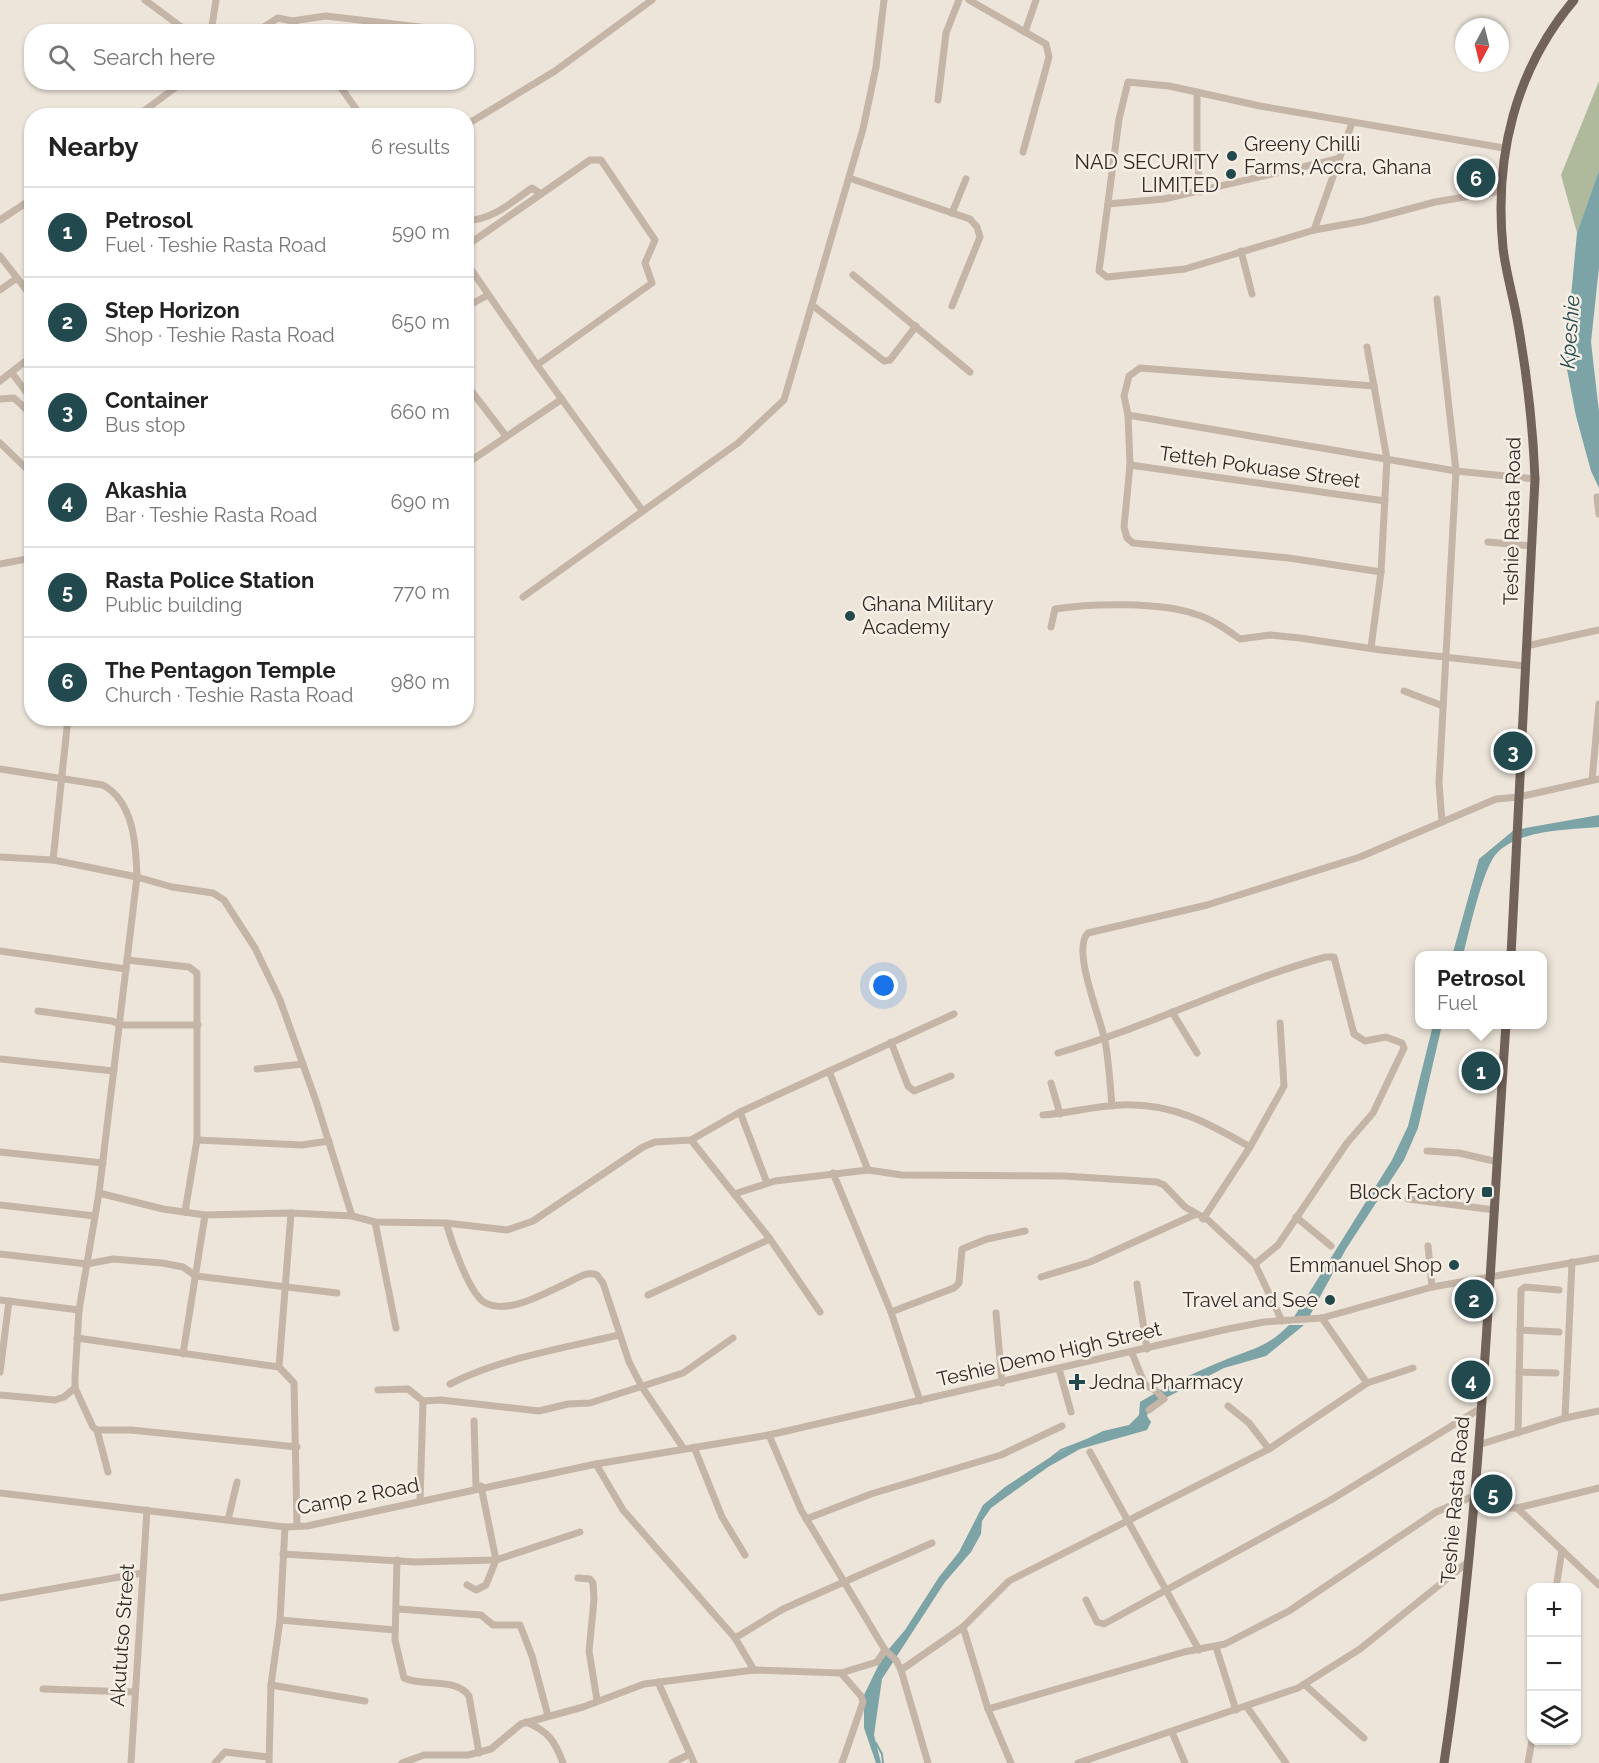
<!DOCTYPE html>
<html lang="en">
<head>
<meta charset="utf-8">
<style>
	:root { --surface:#fff; --page:#f2f2f2; --text:#222; --muted:#767676; --line:#e0e0e0; --accent:#22494d }
	body { margin:0; font-family:Raleway,sans-serif; background:var(--page); color:var(--text) }
	.controls { position:absolute; right:18px; bottom:18px; display:grid; overflow:hidden; border-radius:12px; box-shadow:0 2px 4px #0004 }
	.controls button { width:54px; height:54px; display:grid; place-items:center; padding:0; border:0; border-bottom:2px solid var(--line); background:var(--surface); color:var(--text); font:30px sans-serif }
	.compass { position:absolute; left:1455px; top:18px; width:54px; height:54px; border-radius:50%; background:var(--surface); box-shadow:0 2px 4px #0004; rotate:187deg }
	.you { position:absolute; left:884px; top:986px; width:21px; height:21px; margin:-15px; border:4px solid #fff; border-radius:50%; background:#1a73e8; box-shadow:0 0 0 9px #1a73e833 }
	.badge { display:grid; place-items:center; width:39px; height:39px; border-radius:50%; background:var(--accent); color:#fff; font-size:20px; font-weight:700 }
	.pin { position:absolute; translate:-50% -50%; border:3px solid #fff; box-shadow:0 2px 6px #0006 }
	.popup { position:absolute; left:1415px; top:951px; width:132px; height:78px; box-sizing:border-box; display:grid; place-content:center; border-radius:12px; background:var(--surface); filter:drop-shadow(0 2px 4px #0005); font-size:20px; white-space:nowrap; color:var(--muted) }
	.popup b { font-size:22px; color:var(--text) }
	.popup::after { content:''; position:absolute; left:50%; top:100%; margin-left:-12px; border:12px solid transparent; border-top-color:var(--surface) }
	.list { margin:0; padding:0; list-style:none }
	h2 { display:flex; justify-content:space-between; align-items:center; height:78px; margin:0; padding:0 24px; font-size:26px }
	h2 small { font-size:20px; font-weight:400; color:var(--muted) }
	.list li { display:grid; grid-template-columns:39px 1fr auto; gap:18px; align-items:center; box-sizing:border-box; height:90px; padding:0 24px; border-top:2px solid var(--line) }
	.list b { display:block; font-size:22px; white-space:nowrap }
	.list p { margin:0; font-size:20px; white-space:nowrap; color:var(--muted) }
	.list em { font-size:20px; font-style:normal; color:var(--muted) }
	.icon { flex:none; width:33px; height:33px; fill:none; stroke:currentColor; stroke-width:2; stroke-linecap:round; stroke-linejoin:round }
	.map { position:relative; flex:none; width:1599px; height:1763px; overflow:hidden }
	.search { position:absolute; background:var(--surface); box-shadow:0 2px 4px #0004; left:24px; top:24px; width:450px; height:66px; display:flex; align-items:center; gap:15px; box-sizing:border-box; padding:0 21px; border-radius:24px; color:var(--muted); font-size:22px }
	.panel { position:absolute; background:var(--surface); box-shadow:0 2px 4px #0004; left:24px; top:108px; width:450px; height:618px; border-radius:24px }
	.map>svg:first-child { display:block }
	.green { fill:#afba9c }
	.water { fill:#7ca3a6 }
	.lines { fill:none; stroke-linecap:round; stroke-linejoin:round }
	.stream { stroke:#7ca3a6; stroke-width:2 }
	.minor { stroke:#c4b5a7; stroke-width:7 }
	.major { stroke:#71625a; stroke-width:9 }
	.poi-dot { fill:#22494d; stroke:#f6efe5; stroke-width:2 }
	.labels { text-anchor:middle; stroke-width:5; stroke-linejoin:round; paint-order:stroke }
	.poi-label { font-size:20px; fill:#312a27; stroke:#f6efe5; text-anchor:end }
	.street-label { font-size:20px; fill:#312a27; stroke:#f6efe5 }
	.water-label { font-size:21px; font-style:italic; fill:#22494d; stroke:#f6efe5 }
</style>
</head>
<body>
<div class="map">
<svg width="1599" height="1763" viewBox="0 0 1599 1763">
	<rect width="100%" height="100%" fill="#ede5da"/>
	<!-- green -->
	<polygon class="green" points="1599,81 1599,170 1577,233 1561,175"/>
	<!-- water -->
	<g class="water">
		<polygon points="1599,170 1599,267 1591,342 1599,412 1599,488 1591,471 1576,416 1565,359 1577,233"/>
		<path d="M1599,815V827C1568,830 1522,829 1498,852C1483,865 1469,933 1463,955L1452,956L1479,859L1514,830Z"/>
		<polygon points="1433,1025 1442,1025 1418,1128 1404,1160 1346,1249 1308,1319 1294,1317 1392,1160 1408,1126"/>
		<path d="M1289,1325H1304L1266,1356L1224,1368L1150,1406L1147,1416L1151,1422L1147,1430L1080,1449L1048,1467L991,1508L982,1521L981,1534L971,1552L945,1582L882,1679L874,1735L881,1763H876L864,1728V1695L883,1656L905,1630L939,1577L959,1552L983,1505L1005,1487L1052,1456L1103,1431L1129,1425L1139,1415L1140,1402C1166,1386 1193,1373 1220,1362C1249,1349 1266,1349 1289,1325Z"/>
	</g>
	<g class="lines">
		<!-- stream -->
		<g class="stream">
			<polyline points="1052,1457 1061,1450 1087,1440"/>
			<polyline points="876,1743 882,1754 883,1763"/>
		</g>
		<!-- minor -->
		<g class="minor">
			<polyline points="145,0 188,32"/>
			<polyline points="969,0 1046,44 1049,57 1023,152"/>
			<polyline points="292,21 326,16 445,30"/>
			<polyline points="211,32 216,0"/>
			<polyline points="256,32 278,18 292,21 300,32"/>
			<polyline points="1025,32 1036,0"/>
			<polyline points="337,82 361,116"/>
			<polyline points="1197,92 1197,148 1200,192"/>
			<polyline points="938,100 946,33 959,0"/>
			<polyline points="137,116 183,82"/>
			<polyline points="466,125 555,71 652,0"/>
			<polyline points="849,178 970,219 977,227 980,237 952,306"/>
			<polyline points="1501,191 1435,202 1364,221 1314,230 1185,269 1107,277 1099,271 1119,119 1128,82 1169,86 1260,106 1504,148"/>
			<polyline points="1108,204 1164,199 1337,159"/>
			<polyline points="952,213 966,179"/>
			<polyline points="0,220 32,199"/>
			<path d="M466,220C490,222 513,201 532,188L541,194"/>
			<polyline points="1314,230 1352,123"/>
			<polyline points="466,246 590,160 601,160 655,240 645,263 652,283 537,365"/>
			<polyline points="1241,251 1252,294"/>
			<polyline points="0,256 32,297"/>
			<polyline points="466,262 537,365 642,510"/>
			<polyline points="853,275 970,372"/>
			<polyline points="0,290 17,278"/>
			<polyline points="1437,299 1456,471 1439,783 1442,822"/>
			<polyline points="812,305 884,361 890,360 916,326"/>
			<polyline points="466,307 488,295"/>
			<polyline points="1367,347 1387,459 1381,572 1371,648"/>
			<polyline points="12,373 32,400"/>
			<polyline points="0,381 32,356"/>
			<polyline points="466,384 506,436"/>
			<polyline points="1374,386 1140,368 1129,376 1124,396 1128,415 1130,465 1124,527 1127,538 1133,543 1289,558 1381,572"/>
			<polyline points="0,399 14,398 32,415"/>
			<polyline points="1128,415 1456,471 1535,479"/>
			<polyline points="0,443 32,474"/>
			<polyline points="466,464 562,399"/>
			<polyline points="1130,465 1385,501"/>
			<polyline points="1597,497 1599,514"/>
			<polyline points="1488,542 1531,546"/>
			<polyline points="0,564 32,558"/>
			<polyline points="523,597 738,443 784,400 863,129 876,67 884,0"/>
			<path d="M1051,627L1055,609C1092,603 1161,602 1195,614C1212,619 1226,629 1240,639L1270,635L1300,638L1381,650L1525,666"/>
			<polyline points="1526,646 1599,630"/>
			<polyline points="1404,691 1443,706"/>
			<path d="M0,769L103,785C134,802 136,845 137,877L99,1193"/>
			<polyline points="1592,780 1599,704"/>
			<polyline points="0,857 53,860 137,877 172,887 213,893 224,900 255,948 280,1000 316,1101 352,1216"/>
			<polyline points="53,860 68,718"/>
			<polyline points="0,951 126,969"/>
			<polyline points="127,960 189,967 197,973 197,1140 185,1212"/>
			<polyline points="38,1011 112,1021 121,1025 198,1025"/>
			<polyline points="1172,1012 1197,1053"/>
			<polyline points="891,1042 908,1086 914,1091 951,1076"/>
			<path d="M1058,1053C1149,1027 1234,982 1326,957H1334L1354,1034L1365,1041L1386,1037L1402,1043L1404,1048L1373,1113L1347,1143L1278,1245L1255,1264"/>
			<polyline points="0,1059 114,1071"/>
			<polyline points="257,1069 303,1064"/>
			<polyline points="829,1071 868,1170"/>
			<polyline points="1051,1083 1060,1114"/>
			<path d="M1112,1106C1110,1084 1109,1062 1105,1041C1101,1019 1071,949 1088,933L1207,905L1360,857L1496,799L1519,797L1599,779"/>
			<polyline points="740,1112 767,1183"/>
			<path d="M1043,1115C1069,1113 1095,1106 1121,1105C1172,1103 1207,1122 1250,1147"/>
			<polyline points="197,1140 302,1145 329,1141"/>
			<polyline points="691,1140 770,1239 820,1312"/>
			<polyline points="1427,1151 1459,1153 1498,1162"/>
			<polyline points="0,1152 103,1163"/>
			<polyline points="833,1173 891,1312 920,1401"/>
			<polyline points="734,1194 775,1181 868,1170 902,1175 1064,1176 1157,1182 1164,1185 1185,1207 1208,1220 1255,1264 1282,1321"/>
			<polyline points="1408,1199 1495,1210"/>
			<polyline points="0,1205 95,1216"/>
			<polyline points="1296,1217 1331,1246"/>
			<polyline points="1203,1219 1250,1147 1284,1086 1280,1023"/>
			<polyline points="375,1222 396,1328"/>
			<path d="M446,1223C451,1240 469,1293 484,1302C507,1316 545,1293 567,1283C577,1278 587,1271 597,1275L603,1283L629,1362L642,1387L684,1449"/>
			<polyline points="1428,1246 1432,1287"/>
			<polyline points="0,1254 87,1264 113,1259 162,1263 183,1267 196,1276 337,1293"/>
			<polyline points="1041,1277 1090,1262 1196,1214"/>
			<polyline points="1137,1284 1147,1349"/>
			<polyline points="648,1295 770,1239"/>
			<polyline points="0,1300 79,1310"/>
			<polyline points="891,1312 954,1288 959,1283 962,1249 987,1239 1025,1231"/>
			<polyline points="996,1313 1002,1383"/>
			<polyline points="1322,1318 1367,1383"/>
			<polyline points="1520,1330 1559,1332"/>
			<polyline points="77,1338 279,1367 294,1383 297,1526"/>
			<polyline points="1132,1353 1145,1385 1155,1390 1164,1399 1149,1410"/>
			<polyline points="183,1354 205,1215"/>
			<polyline points="279,1367 291,1213"/>
			<polyline points="1059,1369 1071,1412"/>
			<polyline points="0,1372 9,1301"/>
			<polyline points="1519,1372 1556,1373"/>
			<path d="M450,1384C502,1358 563,1348 619,1335"/>
			<polyline points="378,1390 408,1389 423,1401 441,1400 539,1411 568,1404 590,1403 683,1373 733,1338"/>
			<polyline points="0,1395 55,1400 64,1397 75,1388"/>
			<polyline points="1228,1406 1249,1423 1269,1449"/>
			<polyline points="1565,1418 1572,1262"/>
			<polyline points="474,1421 476,1487"/>
			<polyline points="97,1430 131,1430 297,1447"/>
			<polyline points="1518,1433 1521,1290 1525,1287 1559,1290"/>
			<polyline points="769,1435 801,1510 885,1650 896,1660 901,1670"/>
			<polyline points="1478,1445 1565,1418 1599,1411"/>
			<polyline points="694,1447 722,1517 745,1555"/>
			<polyline points="1090,1452 1199,1650"/>
			<polyline points="596,1464 623,1510 735,1638 754,1670"/>
			<polyline points="108,1472 97,1430 93,1427 75,1388 75,1377 79,1310 99,1193 163,1209 205,1215 291,1213 352,1216 375,1222 446,1223 507,1230 533,1221 643,1147 655,1142 691,1140 740,1112 954,1014"/>
			<polyline points="0,1493 285,1527 307,1526 596,1464 769,1435 1228,1329 1264,1322 1322,1318 1432,1287 1599,1258"/>
			<polyline points="420,1501 423,1401"/>
			<polyline points="1474,1508 1517,1508 1599,1488"/>
			<polyline points="1517,1508 1599,1585"/>
			<polyline points="806,1519 871,1494 1001,1455 1062,1426"/>
			<polyline points="228,1520 237,1482"/>
			<polyline points="283,1554 415,1562 496,1560 580,1532"/>
			<path d="M397,1560L395,1640L404,1678C423,1687 456,1677 469,1696L479,1753"/>
			<polyline points="578,1578 590,1579 593,1583 594,1600 589,1651 597,1700"/>
			<polyline points="467,1585 476,1590 486,1585 496,1560 481,1486"/>
			<polyline points="1556,1588 1562,1550"/>
			<polyline points="0,1598 142,1573"/>
			<polyline points="1086,1600 1097,1622 1104,1624 1329,1501 1481,1408"/>
			<polyline points="398,1609 481,1615 493,1625 520,1625 532,1656 548,1716"/>
			<polyline points="280,1620 395,1630"/>
			<polyline points="963,1627 988,1709 1011,1763"/>
			<polyline points="735,1638 783,1609 932,1543"/>
			<polyline points="1216,1647 1236,1710"/>
			<polyline points="841,1673 861,1696 863,1702 842,1763"/>
			<polyline points="658,1682 694,1763"/>
			<polyline points="271,1685 365,1701"/>
			<polyline points="1305,1685 1364,1738"/>
			<polyline points="43,1689 134,1692"/>
			<polyline points="1247,1707 1286,1763"/>
			<polyline points="988,1709 1184,1652 1225,1644 1289,1611 1436,1512 1474,1496"/>
			<path d="M526,1722C548,1731 555,1741 563,1763"/>
			<polyline points="1172,1732 1185,1763"/>
			<polyline points="131,1763 147,1510"/>
			<polyline points="215,1763 225,1752 268,1757"/>
			<polyline points="269,1763 271,1685 280,1620 285,1527"/>
			<polyline points="402,1763 424,1755 468,1755 491,1749 521,1724 583,1707 644,1684 754,1670 841,1673 877,1662 885,1650"/>
			<polyline points="672,1763 690,1754"/>
			<polyline points="928,1763 901,1670 963,1627 1009,1581 1269,1449 1367,1383 1413,1368"/>
			<polyline points="1078,1763 1298,1688 1360,1649 1469,1561"/>
			<polyline points="1528,1763 1532,1740"/>
		</g>
		<!-- major -->
		<g class="major">
			<path d="M1511,956L1535,479C1533,427 1527,375 1518,324C1514,299 1506,274 1503,248C1494,157 1515,70 1574,0"/>
			<path d="M1444,1763C1481,1518 1489,1271 1506,1024"/>
		</g>
	</g>
	<!-- markers -->
	<g class="poi-dot">
		<circle cx="1232" cy="156" r="6"/>
		<circle cx="1231" cy="174" r="6"/>
		<circle cx="850" cy="616" r="6"/>
		<rect x="1481" y="1186" width="12" height="12" rx="3"/>
		<circle cx="1454" cy="1265" r="6"/>
		<circle cx="1330" cy="1300" r="6"/>
		<path d="M1074 1373h6v6h6v6h-6v6h-6v-6h-6v-6h6z"/>
	</g>
	<g class="labels">
		<!-- poi labels -->
		<g class="poi-label">
			<text x="1244" y="151" text-anchor="start">Greeny Chilli<tspan x="1244" dy="23">Farms, Accra, Ghana</tspan></text>
			<text x="1219" y="169">NAD SECURITY<tspan x="1219" dy="23">LIMITED</tspan></text>
			<text x="862" y="611" text-anchor="start">Ghana Military<tspan x="862" dy="23">Academy</tspan></text>
			<text x="1475" y="1199">Block Factory</text>
			<text x="1442" y="1272">Emmanuel Shop</text>
			<text x="1318" y="1307">Travel and See</text>
			<text x="1089" y="1389" text-anchor="start">Jedna Pharmacy</text>
		</g>
		<!-- street labels -->
		<g class="street-label">
			<text transform="translate(1260 467) rotate(8)" y="7">Tetteh Pokuase Street</text>
			<text transform="translate(1512 521) rotate(-89)" y="7">Teshie Rasta Road</text>
			<text transform="translate(1049 1354) rotate(-13)" y="7">Teshie Demo High Street</text>
			<text transform="translate(358 1496) rotate(-11)" y="7">Camp 2 Road</text>
			<text transform="translate(1455 1500) rotate(-85)" y="7">Teshie Rasta Road</text>
			<text transform="translate(122 1635) rotate(-86)" y="7">Akututso Street</text>
		</g>
		<!-- water labels -->
		<g class="water-label">
			<text transform="translate(1570 332) rotate(-86)" y="7">Kpeshie</text>
		</g>
	</g>
</svg>
<div class="controls">
<button>+</button>
<button>−</button>
<button><svg class="icon" aria-label="layers" viewBox="0 0 24 24"><path d="M12 4l9 5-9 5-9-5zM3 14l9 5 9-5"/></svg></button>
</div>
<svg class="compass" viewBox="-18 -18 36 36"><path d="M0-13l5 13h-10z" fill="#e53935"/><path d="M0 13l5-13h-10z" fill="#767676"/></svg>
<div class="you"></div>
<div class="pin badge" style="left:1481px;top:1071px">1</div>
<div class="popup"><b>Petrosol</b>Fuel</div>
<div class="pin badge" style="left:1474px;top:1299px">2</div>
<div class="pin badge" style="left:1513px;top:751px">3</div>
<div class="pin badge" style="left:1471px;top:1380px">4</div>
<div class="pin badge" style="left:1493px;top:1494px">5</div>
<div class="pin badge" style="left:1476px;top:178px">6</div>
<div class="search"><svg class="icon" aria-label="search" viewBox="0 0 24 24"><circle cx="10" cy="10" r="6"/><path d="M15 15l6 6"/></svg>Search here</div>
<section class="panel">
<h2>Nearby<small>6 results</small></h2>
<ul class="list">
<li><span class="badge">1</span><div><b>Petrosol</b><p>Fuel · Teshie Rasta Road</p></div><em>590 m</em></li>
<li><span class="badge">2</span><div><b>Step Horizon</b><p>Shop · Teshie Rasta Road</p></div><em>650 m</em></li>
<li><span class="badge">3</span><div><b>Container</b><p>Bus stop</p></div><em>660 m</em></li>
<li><span class="badge">4</span><div><b>Akashia</b><p>Bar · Teshie Rasta Road</p></div><em>690 m</em></li>
<li><span class="badge">5</span><div><b>Rasta Police Station</b><p>Public building</p></div><em>770 m</em></li>
<li><span class="badge">6</span><div><b>The Pentagon Temple</b><p>Church · Teshie Rasta Road</p></div><em>980 m</em></li>
</ul>
</section>
</div>
</body>
</html>
